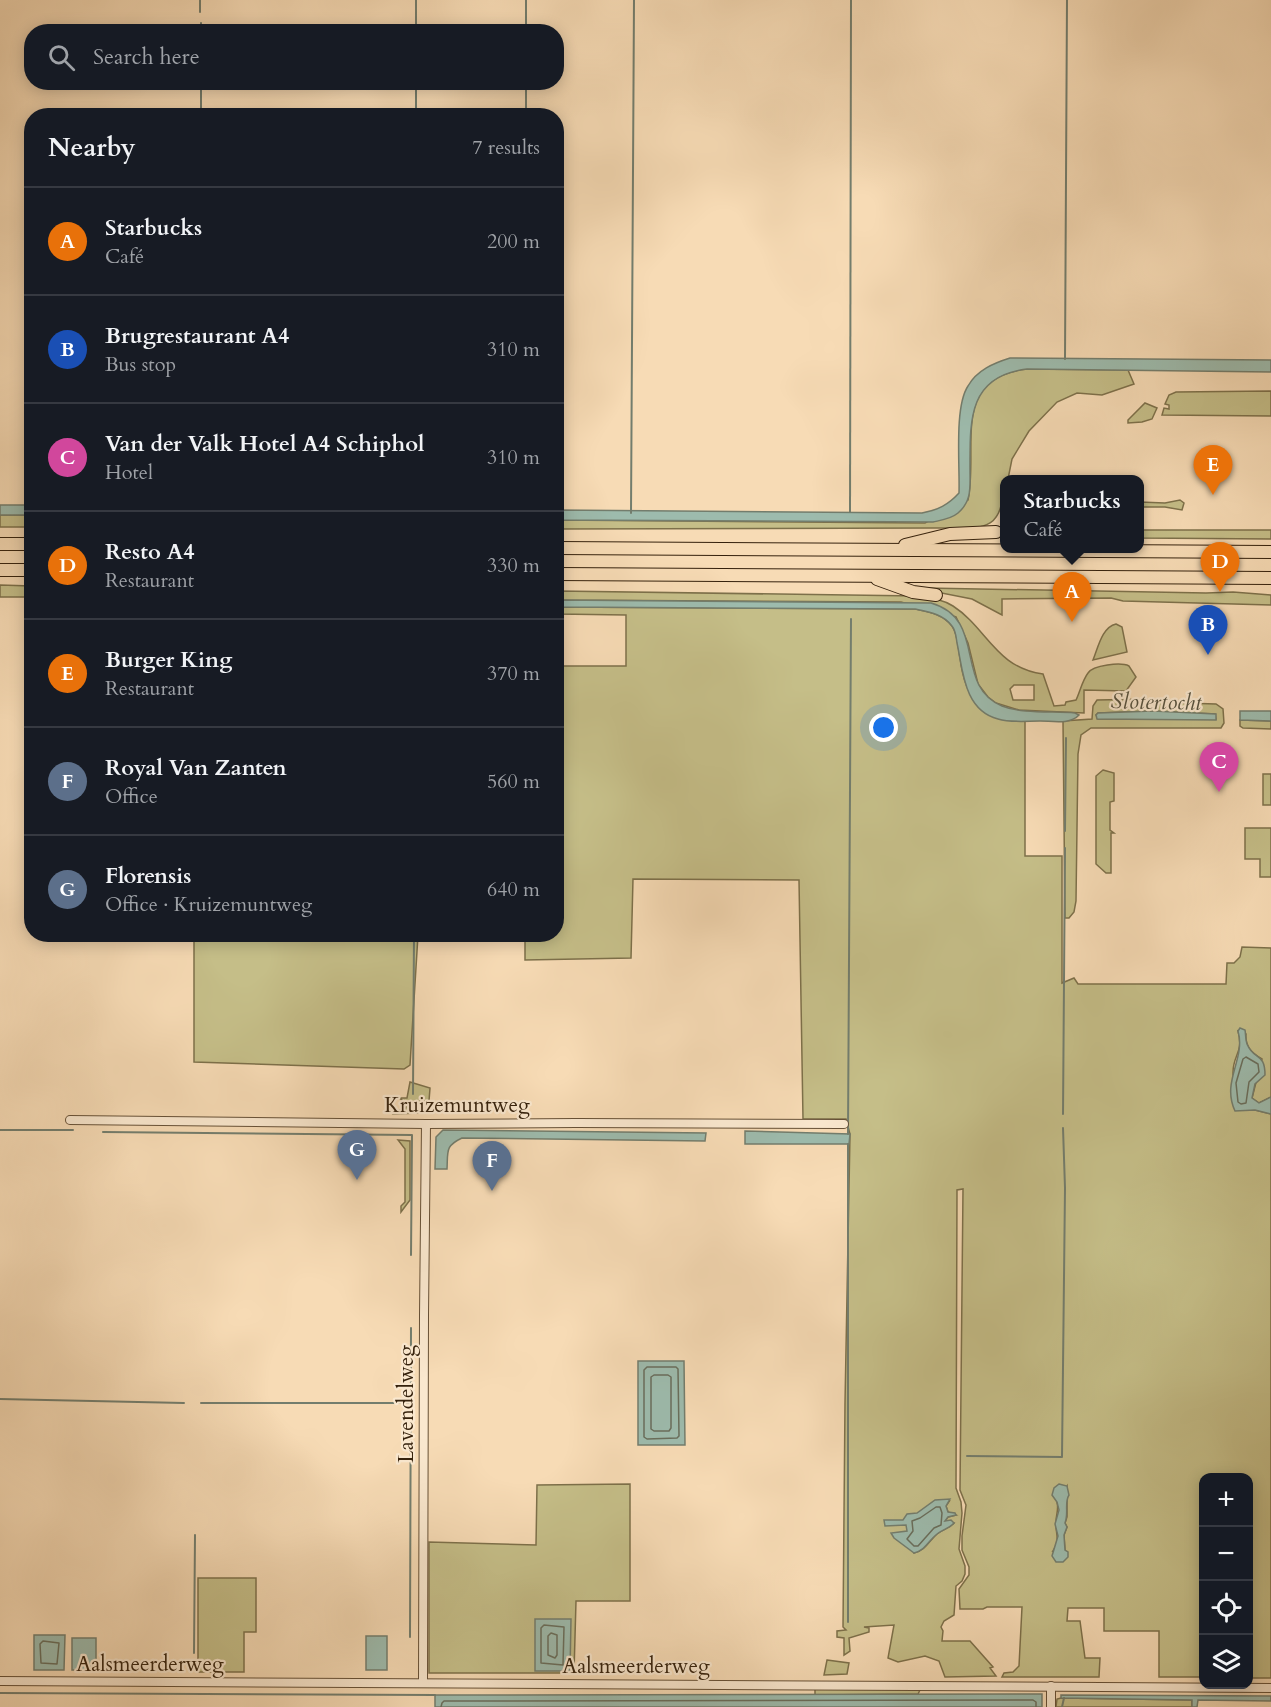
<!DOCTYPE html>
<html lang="en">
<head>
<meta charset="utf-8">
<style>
	:root { --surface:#171b24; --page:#242831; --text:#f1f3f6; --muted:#9ea1a6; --line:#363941; --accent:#0b8043 }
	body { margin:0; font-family:Cardo,serif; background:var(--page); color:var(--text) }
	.controls { position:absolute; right:18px; bottom:18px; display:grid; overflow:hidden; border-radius:12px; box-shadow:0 3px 15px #0003 }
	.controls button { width:54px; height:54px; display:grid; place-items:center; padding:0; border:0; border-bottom:2px solid var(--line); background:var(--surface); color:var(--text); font:30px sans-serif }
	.you { position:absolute; left:884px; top:728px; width:21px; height:21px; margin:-15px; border:4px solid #fff; border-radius:50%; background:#1a73e8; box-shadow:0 0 0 9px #1a73e833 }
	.badge { display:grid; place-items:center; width:39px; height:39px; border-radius:50%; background:var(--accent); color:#fff; font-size:20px; font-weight:700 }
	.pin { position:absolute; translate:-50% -50px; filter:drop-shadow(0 2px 3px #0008) }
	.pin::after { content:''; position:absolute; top:32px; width:21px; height:18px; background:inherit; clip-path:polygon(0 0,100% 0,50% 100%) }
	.popup { position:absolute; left:1000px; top:475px; width:144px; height:78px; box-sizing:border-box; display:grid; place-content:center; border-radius:12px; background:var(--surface); filter:drop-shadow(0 2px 4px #0005); font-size:20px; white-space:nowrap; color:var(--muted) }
	.popup b { font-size:22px; color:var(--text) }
	.popup::after { content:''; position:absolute; left:50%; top:100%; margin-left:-12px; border:12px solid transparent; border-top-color:var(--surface) }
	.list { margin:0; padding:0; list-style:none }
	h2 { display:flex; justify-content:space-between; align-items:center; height:78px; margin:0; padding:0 24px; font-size:26px }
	h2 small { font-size:20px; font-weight:400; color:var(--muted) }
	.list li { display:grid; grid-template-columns:39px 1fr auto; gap:18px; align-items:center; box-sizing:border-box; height:108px; padding:0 24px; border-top:2px solid var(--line) }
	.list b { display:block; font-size:22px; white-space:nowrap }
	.list p { margin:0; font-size:20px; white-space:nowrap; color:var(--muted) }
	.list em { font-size:20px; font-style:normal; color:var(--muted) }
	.icon { flex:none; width:33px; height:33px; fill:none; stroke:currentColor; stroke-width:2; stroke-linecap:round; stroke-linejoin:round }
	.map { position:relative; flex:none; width:1271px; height:1707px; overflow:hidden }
	.search { position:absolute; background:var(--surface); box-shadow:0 3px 15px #0003; left:24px; top:24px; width:540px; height:66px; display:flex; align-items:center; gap:15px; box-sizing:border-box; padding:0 21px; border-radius:24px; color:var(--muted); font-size:22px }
	.panel { position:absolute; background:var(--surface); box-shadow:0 3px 15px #0003; left:24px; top:108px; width:540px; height:834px; border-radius:24px }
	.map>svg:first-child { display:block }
	.green { fill:#c5be88; stroke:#7d704a; stroke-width:1.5; fill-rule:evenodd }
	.water { fill:#9dbbad; stroke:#737d6d; stroke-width:1.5 }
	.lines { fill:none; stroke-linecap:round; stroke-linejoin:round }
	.shore { stroke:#696e5c; stroke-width:1.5 }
	.stream { stroke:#737d6d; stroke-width:2 }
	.minor-casing { stroke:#665036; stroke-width:10 }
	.highway-casing { stroke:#35210c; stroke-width:14 }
	.minor { stroke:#fae8cf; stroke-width:8 }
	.highway { stroke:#f7dbb5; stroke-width:12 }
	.labels { text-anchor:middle; stroke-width:4.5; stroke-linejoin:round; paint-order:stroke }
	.street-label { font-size:21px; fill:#35210c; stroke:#fae8cf }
	.water-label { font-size:22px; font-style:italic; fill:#544f3c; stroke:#fae8cf }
</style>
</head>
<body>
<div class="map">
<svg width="1271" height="1707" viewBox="0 0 1271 1707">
	<rect width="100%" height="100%" fill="#f7dbb5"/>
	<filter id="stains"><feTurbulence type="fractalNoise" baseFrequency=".00333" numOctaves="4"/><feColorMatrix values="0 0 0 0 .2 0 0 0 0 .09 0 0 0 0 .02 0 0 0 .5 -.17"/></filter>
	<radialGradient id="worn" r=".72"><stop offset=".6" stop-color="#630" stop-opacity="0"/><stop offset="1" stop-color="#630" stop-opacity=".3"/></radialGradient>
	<!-- green -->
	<g class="green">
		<path d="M1027,369L1128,370L1134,384L1102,395L1077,393L1057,402L1029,431L1012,459L1008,479L1004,480C1004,538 978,527 932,528L557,529L556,520L925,523L968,500C979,447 949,378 1027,369Z"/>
		<polygon points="1271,391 1271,416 1162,415 1164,408 1169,409 1169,405 1165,404 1169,395 1176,392"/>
		<polygon points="1145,403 1157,408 1152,419 1142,422 1128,423 1128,420"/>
		<polygon points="1180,500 1184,503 1182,510 1165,507 1140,507 1140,502 1165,503"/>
		<rect x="0" y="515" width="31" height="12"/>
		<polygon points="1140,530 1271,530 1271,539 1140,538"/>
		<polygon points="0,585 31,586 31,597 0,597"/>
		<polygon points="926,588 1206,593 1233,592 1271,595 1271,605 1123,601 1111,598 1002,599 1002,615 972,599 926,590"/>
		<path d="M557,591L917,596C929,598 942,599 953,606C987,628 996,668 1043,674L1054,706L1065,705L1066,702L1076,700C1080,692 1082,681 1088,673C1093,665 1121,662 1129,666L1136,677L1126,691L1084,690V713L1019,710L996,703L988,697L978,684L968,643L956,617L901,602L557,600ZM1014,685H1034V700H1013L1010,689Z"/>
		<path d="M557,607L915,609C929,612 943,614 952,626C958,634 958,648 960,658C965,699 982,721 1025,721V856H1062V983L1074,978L1078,984H1226L1227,963H1234L1240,957L1242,947L1271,948V1097L1259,1103L1252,1098L1262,1059C1252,1053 1245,1047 1246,1034L1238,1031C1244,1052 1233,1055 1233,1072C1233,1085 1234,1098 1235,1110H1255L1271,1114V1678H1249L1248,1478H1204L1203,1677H1159V1631H1104V1608H1068L1067,1621H1080L1085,1658H1100L1099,1677H1002L1004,1673L1013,1672L1019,1666L1022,1607H987L983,1609H960L959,1589L969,1575V1567L962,1550V1536L966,1505L960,1490L963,1189L957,1190L956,1488L961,1502L962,1513L959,1549L965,1566V1574L962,1581L956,1586L954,1615L944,1621L941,1627L943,1631L942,1641H970L993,1667L990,1668L996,1676L945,1677L939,1661L925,1656L898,1662L888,1658L894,1625L864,1627L869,1628V1632L849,1638L850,1651L844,1655V1638L837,1637V1631L846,1630L843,1627L845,1403L850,1134L846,1119H803L799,880L633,879L631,958L525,960V935L556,934L557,666H626V615L557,614ZM1067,1486V1517L1065,1523L1067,1527L1064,1535L1065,1550L1053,1551C1061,1540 1055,1533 1056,1522C1056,1514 1059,1510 1057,1502ZM950,1500L946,1506L948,1512L956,1515L948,1517L944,1522L954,1523C949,1529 943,1529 937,1534C929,1541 926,1550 914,1553L908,1531Z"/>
		<path d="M1116,624L1122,627L1127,652L1093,660C1098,648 1102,627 1116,624Z"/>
		<path d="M1149,699L1177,700L1183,703L1216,704L1223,709L1224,723L1221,728H1091L1081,735L1078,754L1076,901L1074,912L1069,918H1065L1063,721L1092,719L1093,706L1097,700ZM1153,711L1215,714L1216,719H1098L1096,715L1098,713Z"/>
		<polygon points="1240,720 1271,721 1271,729 1243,728 1240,726"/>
		<polygon points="1103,770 1114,773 1114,801 1110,802 1110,830 1114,833 1111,833 1111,873 1106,873 1096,864 1096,776"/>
		<rect x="1263" y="774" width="8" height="31"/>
		<polygon points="1245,828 1271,828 1271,877 1260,877 1260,859 1245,859"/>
		<polygon points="194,935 418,935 410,1065 404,1069 194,1062"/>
		<polygon points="410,1082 430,1088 429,1101 420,1101 419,1113 393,1114 392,1110 405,1110 407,1103 399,1098 407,1098"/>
		<polygon points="398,1140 410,1141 410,1200 401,1212 401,1206 405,1202 405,1149"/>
		<polygon points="630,1484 630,1601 576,1601 574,1673 429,1673 429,1542 536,1545 537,1485"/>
		<polygon points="198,1578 256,1578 256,1632 244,1632 244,1672 198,1672"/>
		<polygon points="827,1660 849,1663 847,1674 824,1675"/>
		<polygon points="921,1688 918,1694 815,1695 815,1689"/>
		<polygon points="1061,1698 1192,1700 1192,1707 1056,1707 1057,1699"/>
	</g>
	<!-- water -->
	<g class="water">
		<path d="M1010,358L1271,360V372L1027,369C967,376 970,422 970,471C970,487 972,501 958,513C951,519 942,520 933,522L557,520V510L922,513C938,510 948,505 959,493C960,466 954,407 968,386C977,370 994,363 1010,358Z"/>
		<rect x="0" y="505" width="31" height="10"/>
		<path d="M557,600L931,603C988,619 953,686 1002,706C1022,714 1054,711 1075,713L1079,715C1070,725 1052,721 1040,721C1027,721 1011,723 998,719C964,710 963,671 957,643C956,637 956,631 952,626C943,614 929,612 915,609L557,607Z"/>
		<polygon points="1153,711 1216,714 1216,720 1097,719 1096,715 1098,713"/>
		<polygon points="1240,711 1271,711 1271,721 1240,720"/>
		<path d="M1240,1028L1245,1030C1246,1034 1245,1039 1247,1044C1254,1061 1265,1052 1265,1075L1255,1084L1252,1098L1259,1103L1271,1097V1114L1255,1110L1235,1111C1221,1081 1246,1059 1238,1031Z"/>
		<path d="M443,1130L706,1133L705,1141L462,1138C445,1146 448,1151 447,1169H435L436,1137Z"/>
		<polygon points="745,1131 850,1134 849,1144 745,1144"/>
		<polygon points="638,1361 684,1361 685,1445 638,1445"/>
		<path d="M1059,1484L1067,1486L1069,1495C1064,1503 1069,1513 1065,1523L1067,1527L1064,1535L1065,1550L1068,1552V1557L1063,1562H1056L1052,1556L1058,1536L1055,1524L1059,1510L1057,1502L1052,1495L1054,1488Z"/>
		<path d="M950,1499L946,1506L948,1512L955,1513L956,1515L948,1517L945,1521L951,1520L954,1523C949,1529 943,1529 937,1534C928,1541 926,1550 914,1553L894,1538L891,1533L907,1531L906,1525L885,1526L884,1520H903L907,1514L917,1513L935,1500Z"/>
		<polygon points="535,1619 571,1619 570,1671 535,1671"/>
		<polygon points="34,1635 65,1635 64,1670 34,1670"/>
		<rect x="366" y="1636" width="21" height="34"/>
		<rect x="72" y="1638" width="24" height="32"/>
		<polygon points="1042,1694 1042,1707 435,1707 435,1695"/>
		<polygon points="1061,1695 1271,1696 1271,1701 1198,1700 1197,1707 1192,1707 1192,1700 1061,1698"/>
	</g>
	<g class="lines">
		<!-- shore -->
		<g class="shore">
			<polygon points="1246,1057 1258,1064 1259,1072 1249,1082 1246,1103 1241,1104 1238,1102 1236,1083 1243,1059"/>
			<polygon points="647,1367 676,1367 678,1369 679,1436 677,1438 647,1439 644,1437 644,1370"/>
			<polygon points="654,1375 668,1375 671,1377 671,1428 669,1431 654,1431 651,1429 651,1377"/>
			<polygon points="936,1507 940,1507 942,1513 941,1525 934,1528 918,1546 914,1546 907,1539 913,1531 912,1521 920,1518"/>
			<polygon points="544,1625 564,1627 563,1665 541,1663 541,1628"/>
			<polygon points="551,1633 557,1635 557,1655 555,1658 548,1655 548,1636"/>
			<polygon points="43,1641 59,1643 57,1664 41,1663 40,1644"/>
			<polyline points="441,1707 442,1703 444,1701 1033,1700 1036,1702 1036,1707"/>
		</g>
		<!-- stream -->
		<g class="stream">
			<polyline points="200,12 200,0"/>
			<polyline points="201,32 201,23"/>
			<polyline points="416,32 416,0"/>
			<polyline points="526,32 526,0"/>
			<polyline points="201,116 201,82"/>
			<polyline points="416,116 416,82"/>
			<polyline points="526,116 526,82"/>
			<polyline points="1065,359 1067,0"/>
			<polyline points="850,512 851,0"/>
			<polyline points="631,513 634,0"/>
			<polyline points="1065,831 1066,738"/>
			<polyline points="413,1094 414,934"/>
			<polyline points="1063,1114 1065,848"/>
			<polyline points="0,1130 73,1130"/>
			<polyline points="103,1132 412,1135 411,1255"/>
			<polyline points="848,1134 851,619"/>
			<polyline points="848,1144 848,1622"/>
			<polyline points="0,1399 184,1403"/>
			<polyline points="201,1403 410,1403"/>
			<polyline points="967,1456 1062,1457 1065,1188 1063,1128"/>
			<polyline points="410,1637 411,1328"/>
			<polyline points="194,1653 195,1535"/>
			<polyline points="0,1693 435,1695"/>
			<polyline points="1062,1707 1064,1698"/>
		</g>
		<!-- minor casing -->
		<g class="minor-casing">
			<g id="minor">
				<polyline points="70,1120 426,1124 576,1123 844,1124"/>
				<polyline points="0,1681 1271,1688"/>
				<polyline points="423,1683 424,1315 426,1124"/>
				<polyline points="1051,1707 1051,1686"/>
			</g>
		</g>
		<!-- highway casing -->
		<g class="highway-casing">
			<g id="highway">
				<polyline points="0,544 32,544"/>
				<polyline points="905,545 950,534 996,532"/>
				<polyline points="556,548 1271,552"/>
				<polyline points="0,570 32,570"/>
				<polyline points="556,574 1271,578"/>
				<polyline points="877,579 913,592 936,595"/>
			</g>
		</g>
		<!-- minor -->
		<use href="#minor" class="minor"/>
		<!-- highway -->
		<use href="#highway" class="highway"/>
	</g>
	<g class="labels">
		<!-- street labels -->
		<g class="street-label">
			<text x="457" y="1112">Kruizemuntweg</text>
			<text transform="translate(406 1404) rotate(-90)" y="7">Lavendelweg</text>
			<text x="150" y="1671">Aalsmeerderweg</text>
			<text x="636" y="1673">Aalsmeerderweg</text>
		</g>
		<!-- water labels -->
		<g class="water-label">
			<text transform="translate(1156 701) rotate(1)" y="8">Slotertocht</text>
		</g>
	</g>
	<rect width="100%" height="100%" filter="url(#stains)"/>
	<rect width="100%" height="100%" fill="url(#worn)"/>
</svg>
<div class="controls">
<button>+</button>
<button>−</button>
<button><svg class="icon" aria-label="locate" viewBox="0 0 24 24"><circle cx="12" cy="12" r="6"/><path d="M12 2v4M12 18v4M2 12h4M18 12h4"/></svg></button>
<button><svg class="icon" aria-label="layers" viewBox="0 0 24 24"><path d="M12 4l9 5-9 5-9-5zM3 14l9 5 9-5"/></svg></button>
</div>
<div class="you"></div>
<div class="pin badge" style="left:1072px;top:622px;background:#e8710a">A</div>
<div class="popup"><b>Starbucks</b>Café</div>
<div class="pin badge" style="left:1208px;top:655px;background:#1a4fb4">B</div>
<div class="pin badge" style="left:1219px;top:792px;background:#d1479c">C</div>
<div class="pin badge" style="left:1220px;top:592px;background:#e8710a">D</div>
<div class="pin badge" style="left:1213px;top:495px;background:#e8710a">E</div>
<div class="pin badge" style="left:492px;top:1191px;background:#5c6f8a">F</div>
<div class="pin badge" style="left:357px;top:1180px;background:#5c6f8a">G</div>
<div class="search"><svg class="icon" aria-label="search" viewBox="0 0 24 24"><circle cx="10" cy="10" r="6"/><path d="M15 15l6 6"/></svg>Search here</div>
<section class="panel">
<h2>Nearby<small>7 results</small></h2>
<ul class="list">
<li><span class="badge" style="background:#e8710a">A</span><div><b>Starbucks</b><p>Café</p></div><em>200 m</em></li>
<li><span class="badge" style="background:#1a4fb4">B</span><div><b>Brugrestaurant A4</b><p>Bus stop</p></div><em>310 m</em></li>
<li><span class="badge" style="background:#d1479c">C</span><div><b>Van der Valk Hotel A4 Schiphol</b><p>Hotel</p></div><em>310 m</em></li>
<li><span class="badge" style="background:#e8710a">D</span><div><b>Resto A4</b><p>Restaurant</p></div><em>330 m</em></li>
<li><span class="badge" style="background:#e8710a">E</span><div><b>Burger King</b><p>Restaurant</p></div><em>370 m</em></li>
<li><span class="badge" style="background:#5c6f8a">F</span><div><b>Royal Van Zanten</b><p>Office</p></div><em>560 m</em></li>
<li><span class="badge" style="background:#5c6f8a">G</span><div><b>Florensis</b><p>Office · Kruizemuntweg</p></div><em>640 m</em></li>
</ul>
</section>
</div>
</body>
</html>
